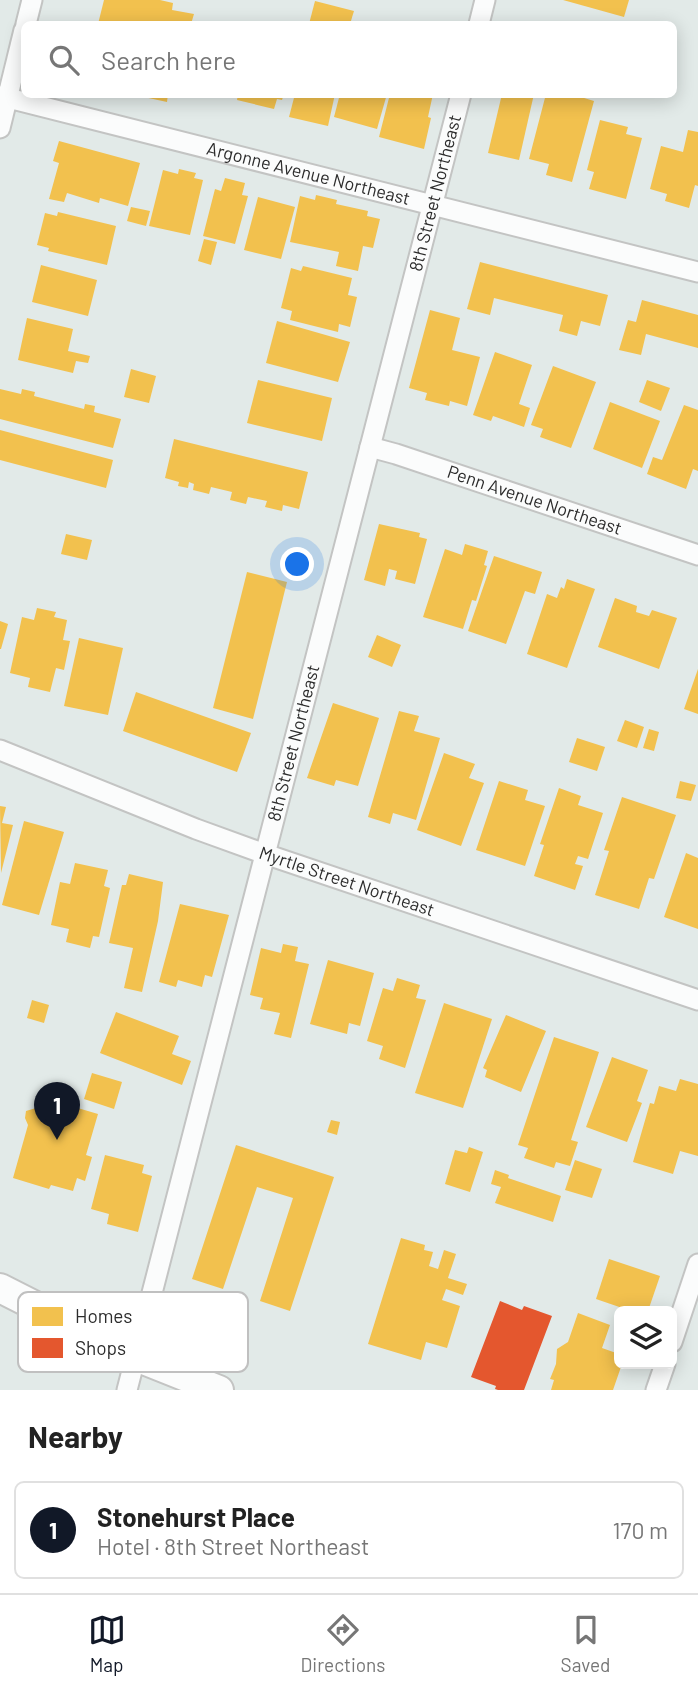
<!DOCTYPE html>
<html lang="en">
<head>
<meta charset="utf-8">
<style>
	:root { --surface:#fff; --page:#f6f6f6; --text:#222; --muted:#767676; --line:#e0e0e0; --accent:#111827 }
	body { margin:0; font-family:Barlow,sans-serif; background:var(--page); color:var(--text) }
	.controls { position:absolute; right:21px; bottom:21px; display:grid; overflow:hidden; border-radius:10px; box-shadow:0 4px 18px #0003 }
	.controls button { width:63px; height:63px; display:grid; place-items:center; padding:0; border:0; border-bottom:2px solid var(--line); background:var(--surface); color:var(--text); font:35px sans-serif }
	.you { position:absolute; left:298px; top:565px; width:24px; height:24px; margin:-18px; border:5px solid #fff; border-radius:50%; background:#1a73e8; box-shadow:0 0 0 10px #1a73e833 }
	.badge { display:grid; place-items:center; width:46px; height:46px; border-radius:50%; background:var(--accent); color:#fff; font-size:23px; font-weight:700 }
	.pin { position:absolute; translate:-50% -58px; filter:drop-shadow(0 2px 4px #0008) }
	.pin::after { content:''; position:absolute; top:37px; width:24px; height:21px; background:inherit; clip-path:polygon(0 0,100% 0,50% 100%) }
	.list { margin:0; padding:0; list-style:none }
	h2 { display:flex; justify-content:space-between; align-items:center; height:91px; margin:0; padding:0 28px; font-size:30px }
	h2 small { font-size:23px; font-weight:400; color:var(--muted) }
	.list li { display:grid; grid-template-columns:46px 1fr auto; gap:21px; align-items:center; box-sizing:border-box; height:98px; margin:0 14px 14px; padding:0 14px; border:2px solid var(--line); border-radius:10px }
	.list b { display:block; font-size:26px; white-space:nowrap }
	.list p { margin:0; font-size:23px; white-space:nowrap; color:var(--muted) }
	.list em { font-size:23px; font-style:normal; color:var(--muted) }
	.icon { flex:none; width:38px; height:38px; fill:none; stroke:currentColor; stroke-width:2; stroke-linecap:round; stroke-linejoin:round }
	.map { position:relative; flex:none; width:698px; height:1390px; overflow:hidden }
	.search { position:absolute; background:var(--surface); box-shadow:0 4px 18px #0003; left:21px; right:21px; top:21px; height:77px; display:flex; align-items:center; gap:18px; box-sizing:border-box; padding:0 24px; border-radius:10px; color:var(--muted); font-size:26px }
	.sheet { height:203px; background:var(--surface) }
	nav { display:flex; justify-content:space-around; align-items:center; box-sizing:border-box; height:98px; border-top:2px solid var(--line); background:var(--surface); font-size:19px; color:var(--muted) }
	nav a { display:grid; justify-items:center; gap:4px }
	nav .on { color:var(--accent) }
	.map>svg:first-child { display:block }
	.homes { fill:#f2c14e }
	.shops { fill:#e4572e }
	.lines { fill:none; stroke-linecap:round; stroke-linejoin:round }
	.minor-casing { stroke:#c3c4c3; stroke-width:23 }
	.secondary-casing { stroke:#c3c4c3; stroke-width:32 }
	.minor { stroke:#fbfcfc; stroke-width:19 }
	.secondary { stroke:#fbfcfc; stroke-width:28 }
	.labels { text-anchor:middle; stroke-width:7; stroke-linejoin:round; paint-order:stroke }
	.street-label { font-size:18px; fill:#2c2c2c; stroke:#fff }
	.key { fill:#fff; stroke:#c0c0c0; stroke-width:2 }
	.key-label { font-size:19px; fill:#2c2c2c }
</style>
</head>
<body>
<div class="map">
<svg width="698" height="1390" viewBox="0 0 698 1390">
	<rect width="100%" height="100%" fill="#e2eae8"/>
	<!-- homes -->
	<g class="homes">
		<polygon points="104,0 160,0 173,3 172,10 194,14 191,24 98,24"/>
		<polygon points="563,0 629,0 624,17"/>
		<polygon points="315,1 354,11 350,24 309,24"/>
		<polygon points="130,94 168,94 167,102"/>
		<polygon points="238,94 284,94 282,100 277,99 274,109 237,100"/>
		<polygon points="295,94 335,94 328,126 289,117"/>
		<polygon points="340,94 387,94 377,129 334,117"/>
		<polygon points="390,94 433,94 428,117 431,118 424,149 379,137"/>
		<polygon points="502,94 534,94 519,160 488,153"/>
		<polygon points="546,94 571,94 594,101 572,182 546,175 549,164 529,159"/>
		<polygon points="600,120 628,127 626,134 642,138 626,199 589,189 594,172 587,170"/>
		<polygon points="688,130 698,132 698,186 695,185 689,208 665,201 667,194 650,189 661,146 683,152"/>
		<polygon points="59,141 140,163 128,206 100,198 99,203 67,193 64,202 49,199 59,163 53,161"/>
		<polygon points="179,169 196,173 194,178 203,180 190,235 149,226 163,170 178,174"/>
		<polygon points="225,178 245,183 242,195 248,196 235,244 203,236 215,189 221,191"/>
		<polygon points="316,195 337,200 336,204 368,211 367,216 380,219 373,248 363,246 358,271 336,266 339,252 290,242 300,196 315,200"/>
		<polygon points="258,197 295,207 281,259 244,250"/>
		<polygon points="131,207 150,211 146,226 127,221"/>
		<polygon points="58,212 116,226 107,265 48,251 49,248 37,245 45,213 57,216"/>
		<polygon points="204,239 217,242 211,265 198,261"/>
		<polygon points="480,262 608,295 600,326 581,321 577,336 559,331 563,315 494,298 490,315 467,309"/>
		<polygon points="41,265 97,280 88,316 32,302"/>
		<polygon points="303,266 352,278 348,295 357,297 350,327 339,324 338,332 290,320 292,311 281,308 291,268 301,271"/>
		<polygon points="642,300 698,315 698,348 646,334 641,355 619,350 628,320 636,322"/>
		<polygon points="430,310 460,318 452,350 480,357 467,406 450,401 449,406 425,400 427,393 409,388"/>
		<polygon points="27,318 73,329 68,351 90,356 88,363 76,361 73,373 18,360"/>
		<polygon points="277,321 350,342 338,382 266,363"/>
		<polygon points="495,352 532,365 519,404 530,408 524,427 493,416 491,421 473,415"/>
		<polygon points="553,366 596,382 571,448 540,437 543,429 531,425"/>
		<polygon points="131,369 156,376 149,403 124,397"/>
		<polygon points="258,380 332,398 322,441 247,423"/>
		<polygon points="647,380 670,388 661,411 639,402"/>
		<polygon points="0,389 21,394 22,389 35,392 34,396 84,409 85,404 95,406 94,412 121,419 113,448 0,419"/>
		<polygon points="610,402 660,421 642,468 593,449"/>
		<polygon points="684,405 698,410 698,471 693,469 686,489 647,474 653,457 662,460"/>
		<polygon points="0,430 113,460 106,488 0,460"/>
		<polygon points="174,439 308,472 299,509 283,505 282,511 265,507 267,501 248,497 246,504 230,500 232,492 211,487 209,494 193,490 194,484 189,482 188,488 178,486 179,482 165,478"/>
		<polygon points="379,524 420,533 419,537 427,539 415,584 395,579 397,571 389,569 385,586 364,580"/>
		<polygon points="66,534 92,540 87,560 61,554"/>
		<polygon points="465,544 488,551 484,565 487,566 476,601 472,600 463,629 423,617 445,549 462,555"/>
		<polygon points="494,556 542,572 535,594 525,591 506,644 468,631"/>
		<polygon points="247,572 287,582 253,719 213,708"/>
		<polygon points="567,579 595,589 567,668 527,654 547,594 557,598 561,587 564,589"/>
		<polygon points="615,598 637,606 636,612 649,616 652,610 677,618 659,669 598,647"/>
		<polygon points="37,608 56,612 54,617 67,620 63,640 70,641 64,670 56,668 50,692 28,687 30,678 10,673 22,617 34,620"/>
		<polygon points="0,621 8,624 1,649 0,649"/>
		<polygon points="377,635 401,645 392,667 368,657"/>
		<polygon points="79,638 123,648 108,715 64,706"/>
		<polygon points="698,669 698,714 684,709"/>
		<polygon points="136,692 251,733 237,772 123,731"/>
		<polygon points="333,703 379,718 358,786 336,780 334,786 307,778"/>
		<polygon points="399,711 419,716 414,731 440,738 416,820 393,813 390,824 368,817"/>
		<polygon points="625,720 644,727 637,748 617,741"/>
		<polygon points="649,729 659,732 654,751 643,748"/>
		<polygon points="577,738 605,747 597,771 569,762"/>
		<polygon points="444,753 475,764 469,778 484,783 461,846 417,830"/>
		<polygon points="499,781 528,790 525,800 545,806 525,866 476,850"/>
		<polygon points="680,781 696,785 691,801 676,798"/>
		<polygon points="559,788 581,796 578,805 603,813 588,859 578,856 575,864 583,866 575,890 534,876 544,845 540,844"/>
		<polygon points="622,797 676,815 654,879 649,878 639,909 595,895 609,851 604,850"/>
		<polygon points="0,806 6,807 2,823 13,825 1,873"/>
		<polygon points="24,821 64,832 39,915 2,905"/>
		<polygon points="686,853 698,858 698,929 664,917"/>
		<polygon points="75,863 108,870 104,886 110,888 99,937 93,936 90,948 66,942 69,929 51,925 60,882 70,884"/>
		<polygon points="129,874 163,882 158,921 142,992 124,988 133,948 109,943 122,885 126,885"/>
		<polygon points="180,904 229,915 212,977 205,975 202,987 178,980 176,987 159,982"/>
		<polygon points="283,944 298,947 295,961 309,964 291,1038 274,1034 280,1013 260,1009 263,998 250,995 261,948 281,953"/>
		<polygon points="328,960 374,973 360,1026 349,1023 347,1034 310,1024"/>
		<polygon points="397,978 420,985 416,998 426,1000 405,1068 379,1059 383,1046 367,1041 383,988 393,991"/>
		<polygon points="32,1000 49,1005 44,1023 27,1018"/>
		<polygon points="444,1003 492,1019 463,1108 415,1093"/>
		<polygon points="116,1012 179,1036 172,1054 191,1061 182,1085 100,1053"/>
		<polygon points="506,1015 546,1031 521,1092 485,1077 487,1070 483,1068"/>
		<polygon points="554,1037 599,1052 571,1140 578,1142 570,1166 556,1162 554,1168 524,1158 528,1148 518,1145"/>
		<polygon points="612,1057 648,1070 637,1101 642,1103 627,1142 586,1127"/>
		<polygon points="92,1073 122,1082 114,1109 84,1099"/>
		<polygon points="680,1079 698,1084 698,1156 680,1151 673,1174 633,1162 650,1103 654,1104 659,1086 676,1091"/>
		<polygon points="71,1106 98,1114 86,1155 92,1157 85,1181 77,1178 73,1191 51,1185 49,1189 13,1178 28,1125 25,1118 26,1111 36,1108 68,1117"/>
		<polygon points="331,1120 340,1122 337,1135 327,1132"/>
		<polygon points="236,1145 334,1177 290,1311 260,1301 293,1198 257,1187 223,1289 192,1279"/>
		<polygon points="469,1147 483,1152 470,1192 445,1184 455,1150 467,1153"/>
		<polygon points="105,1155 144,1165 142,1173 152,1176 138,1232 107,1224 109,1214 91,1209"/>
		<polygon points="575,1160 602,1169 592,1198 565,1190"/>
		<polygon points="495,1170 509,1175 508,1178 561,1196 553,1222 495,1203 501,1187 491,1184"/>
		<polygon points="401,1238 425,1245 424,1250 433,1252 429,1266 438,1269 444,1250 456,1254 448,1278 467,1284 463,1295 446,1289 442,1300 460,1306 447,1348 426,1342 421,1360 368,1344"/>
		<polygon points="609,1259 660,1276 648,1311 631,1311 596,1299"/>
		<polygon points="578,1313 610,1325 602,1348 619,1354 619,1364 622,1364 613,1390 551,1390 554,1380 550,1379 556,1364 557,1349 568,1342"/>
	</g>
	<!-- shops -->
	<polygon class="shops" points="500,1301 522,1310 524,1306 552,1316 524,1390 498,1390 495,1389 496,1386 471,1377"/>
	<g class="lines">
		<!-- minor casing -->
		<g class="minor-casing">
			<g id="minor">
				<polyline points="26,24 32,0"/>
				<polyline points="479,24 485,0"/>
				<path id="s1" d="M0,96L698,272"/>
				<polyline points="0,128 24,30"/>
				<path id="s2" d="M370,447L396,454L698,555"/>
				<path id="s3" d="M0,750L196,829L265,854L698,1000"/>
				<polyline points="672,1342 698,1264"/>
				<path id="s4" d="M127,1390L461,94"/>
				<polyline points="656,1390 665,1364"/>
			</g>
		</g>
		<!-- secondary casing -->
		<g class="secondary-casing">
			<polyline id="secondary" points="0,1288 136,1357 219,1390"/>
		</g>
		<!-- minor -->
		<use href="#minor" class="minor"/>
		<!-- secondary -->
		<use href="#secondary" class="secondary"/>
	</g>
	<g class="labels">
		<!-- street labels -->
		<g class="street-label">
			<text dy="6" stroke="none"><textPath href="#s1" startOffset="318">Argonne Avenue Northeast</textPath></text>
			<text dy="6" stroke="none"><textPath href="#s4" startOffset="1236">8th Street Northeast</textPath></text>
			<text dy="6" stroke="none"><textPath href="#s2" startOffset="173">Penn Avenue Northeast</textPath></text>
			<text dy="6" stroke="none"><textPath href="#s4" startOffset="668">8th Street Northeast</textPath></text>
			<text dy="6" stroke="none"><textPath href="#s3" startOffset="371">Myrtle Street Northeast</textPath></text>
		</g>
	</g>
	<!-- legend -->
	<rect x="18" y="1292" width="230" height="80" rx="10" class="key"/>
	<rect x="32" y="1307" width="31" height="19" fill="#f2c14e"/>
	<rect x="32" y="1338" width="31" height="20" fill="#e4572e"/>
	<g class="key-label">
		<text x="75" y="1323">Homes</text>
		<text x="75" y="1355">Shops</text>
	</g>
</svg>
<div class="controls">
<button><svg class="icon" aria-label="layers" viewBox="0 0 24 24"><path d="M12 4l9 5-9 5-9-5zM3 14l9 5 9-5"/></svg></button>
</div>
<div class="you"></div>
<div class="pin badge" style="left:57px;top:1140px">1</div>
<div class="search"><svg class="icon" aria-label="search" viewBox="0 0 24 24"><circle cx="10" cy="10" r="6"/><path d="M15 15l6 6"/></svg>Search here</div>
</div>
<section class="sheet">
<h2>Nearby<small></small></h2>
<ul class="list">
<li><span class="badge">1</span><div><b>Stonehurst Place</b><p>Hotel · 8th Street Northeast</p></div><em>170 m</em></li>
</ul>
</section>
<nav>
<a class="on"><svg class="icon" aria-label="map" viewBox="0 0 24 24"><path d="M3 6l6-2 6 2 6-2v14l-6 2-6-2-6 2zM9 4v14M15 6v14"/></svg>Map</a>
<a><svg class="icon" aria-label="directions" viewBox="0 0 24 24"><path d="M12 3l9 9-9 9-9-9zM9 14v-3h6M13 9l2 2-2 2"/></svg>Directions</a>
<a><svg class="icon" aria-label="saved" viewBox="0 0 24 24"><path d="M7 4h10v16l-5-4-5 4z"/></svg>Saved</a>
</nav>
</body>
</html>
